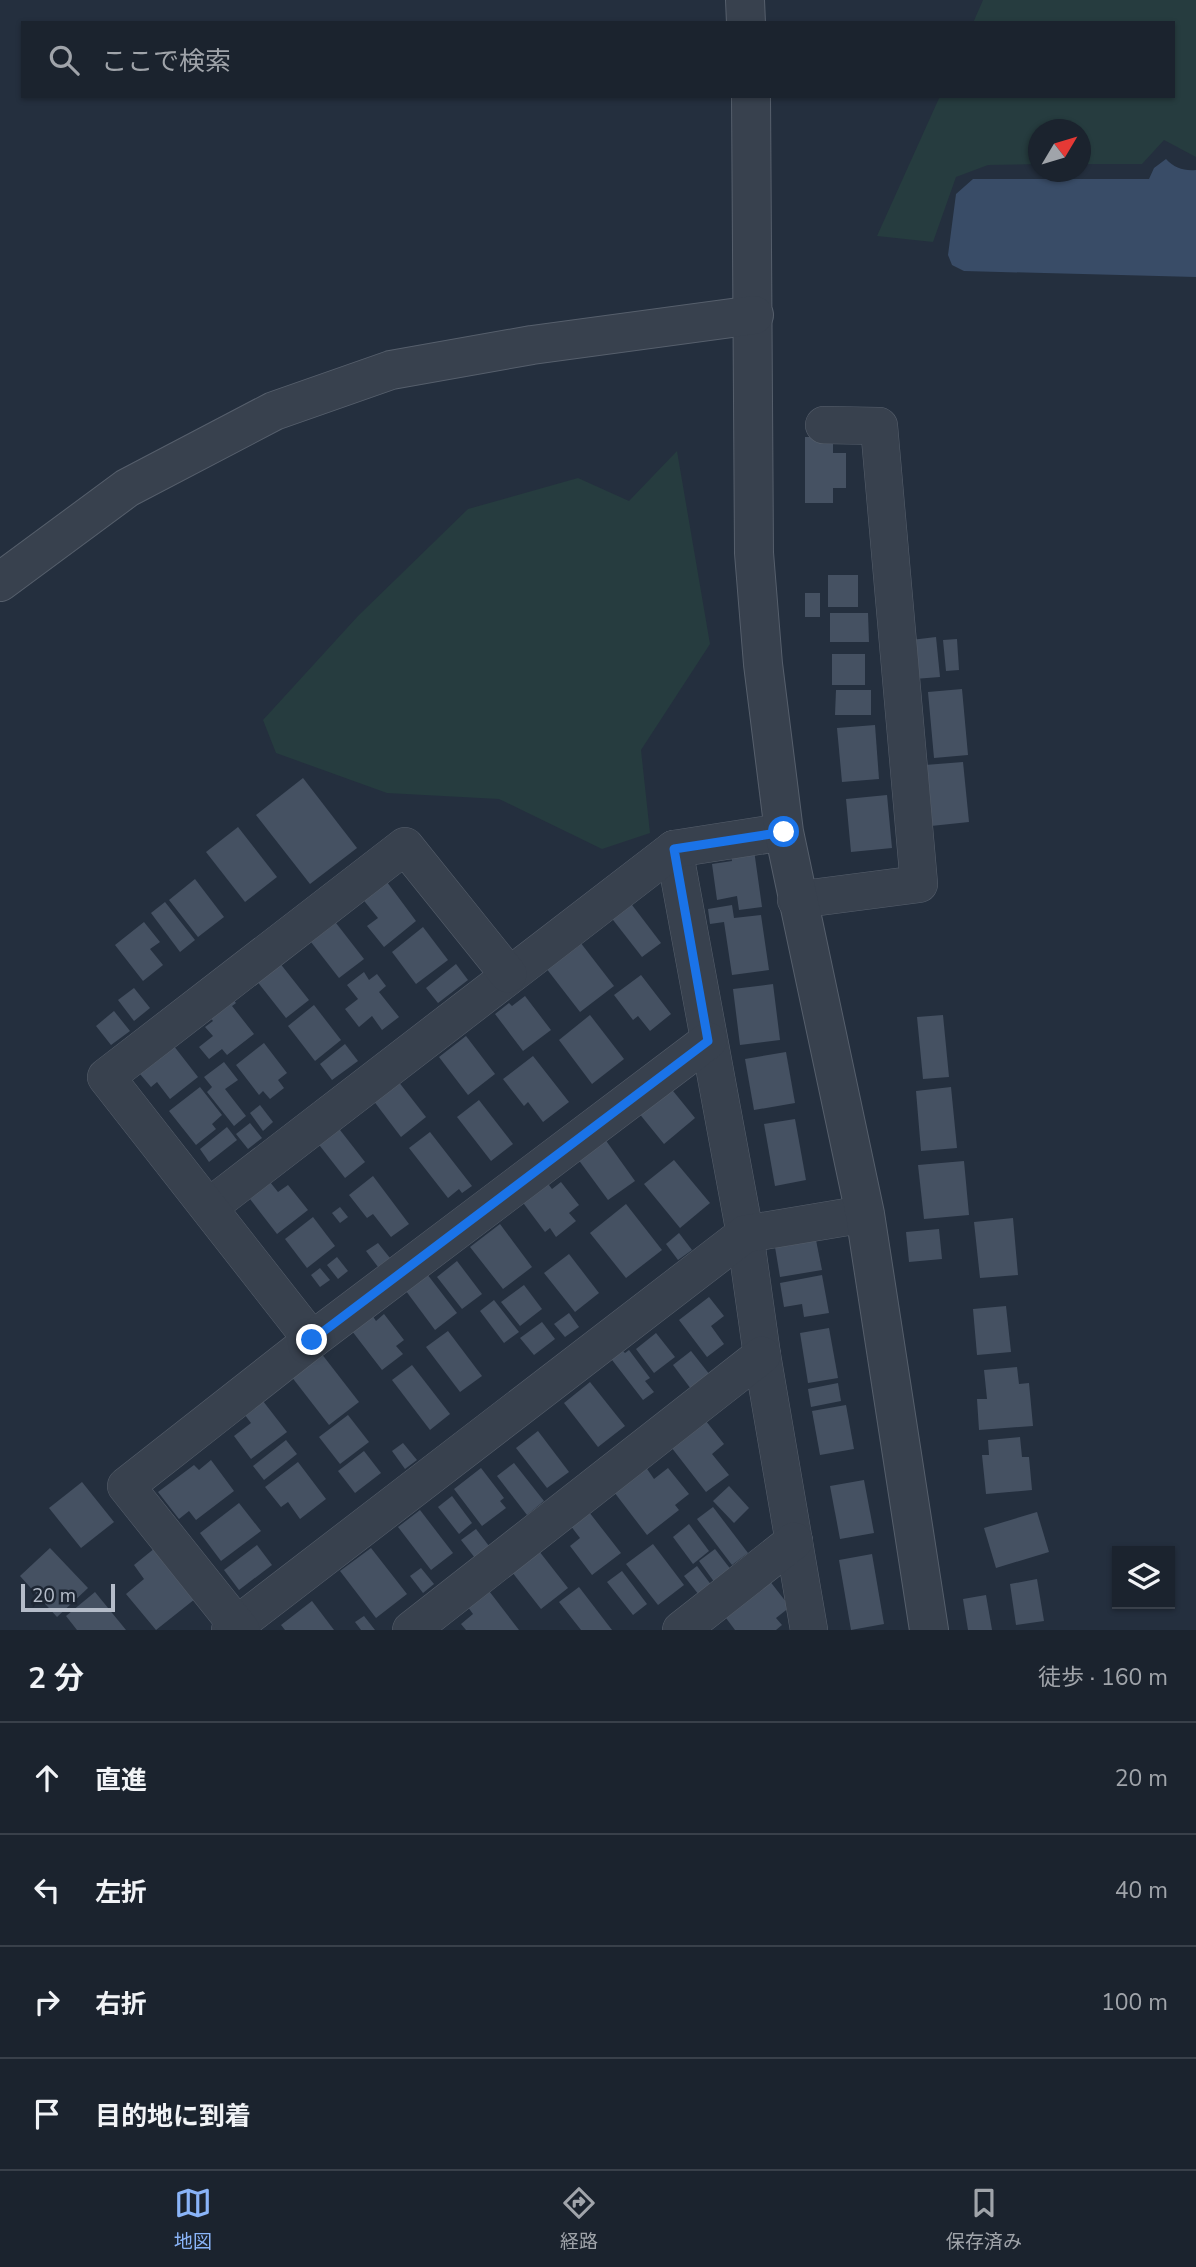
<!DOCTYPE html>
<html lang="ja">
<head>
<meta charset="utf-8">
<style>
	:root { --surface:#1b232e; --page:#242b36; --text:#f1f3f6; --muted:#a0a4aa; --line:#39404a; --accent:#8ab4f8 }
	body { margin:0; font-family:"Nunito Sans","Noto Sans JP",sans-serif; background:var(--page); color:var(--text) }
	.controls { position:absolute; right:21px; bottom:21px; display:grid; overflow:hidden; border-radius:0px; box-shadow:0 2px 5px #0004 }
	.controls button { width:63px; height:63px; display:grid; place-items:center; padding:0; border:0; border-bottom:2px solid var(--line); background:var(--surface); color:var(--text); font:35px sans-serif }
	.compass { position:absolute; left:1028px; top:119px; width:63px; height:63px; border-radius:50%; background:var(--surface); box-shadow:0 2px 5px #0004; rotate:52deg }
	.scale { position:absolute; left:21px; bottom:18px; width:94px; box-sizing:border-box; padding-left:7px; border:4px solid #b4bcc9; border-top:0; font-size:19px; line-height:24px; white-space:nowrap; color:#b4bcc9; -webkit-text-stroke:5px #1d2633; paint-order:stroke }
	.stop { position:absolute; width:21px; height:21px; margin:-16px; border:5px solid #1a73e8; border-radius:50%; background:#fff }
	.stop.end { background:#1a73e8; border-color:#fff; box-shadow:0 2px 7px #0008 }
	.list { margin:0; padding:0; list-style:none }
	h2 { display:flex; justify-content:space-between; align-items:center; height:91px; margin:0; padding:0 28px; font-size:30px }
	h2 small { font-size:23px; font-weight:400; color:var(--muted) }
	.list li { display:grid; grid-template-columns:46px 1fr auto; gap:21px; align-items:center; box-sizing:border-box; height:112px; padding:0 28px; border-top:2px solid var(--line) }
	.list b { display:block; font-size:26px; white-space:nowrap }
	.list em { font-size:23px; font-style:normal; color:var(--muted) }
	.icon { flex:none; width:38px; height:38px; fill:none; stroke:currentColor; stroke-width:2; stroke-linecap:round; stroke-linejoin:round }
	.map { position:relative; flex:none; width:1196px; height:1630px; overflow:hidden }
	.search { position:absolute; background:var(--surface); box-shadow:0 2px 5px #0004; left:21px; right:21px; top:21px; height:77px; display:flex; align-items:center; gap:18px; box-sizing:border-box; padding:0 24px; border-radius:0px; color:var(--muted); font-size:26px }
	.sheet { height:539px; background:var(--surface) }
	nav { display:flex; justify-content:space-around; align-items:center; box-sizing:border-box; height:98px; border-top:2px solid var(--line); background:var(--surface); font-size:19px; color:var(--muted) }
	nav a { display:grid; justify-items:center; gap:4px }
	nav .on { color:var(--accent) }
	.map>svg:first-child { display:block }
	.green { fill:#263c3f }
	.water { fill:#394c67 }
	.building { fill:#455162 }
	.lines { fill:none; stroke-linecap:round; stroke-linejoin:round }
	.minor-casing { stroke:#565f6c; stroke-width:38 }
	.tertiary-casing { stroke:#565f6c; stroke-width:40 }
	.minor { stroke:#38414e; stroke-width:37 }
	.tertiary { stroke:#38414e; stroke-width:38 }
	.route { stroke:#1a73e8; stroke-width:9 }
</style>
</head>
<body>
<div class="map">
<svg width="1196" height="1630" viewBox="0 0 1196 1630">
	<rect width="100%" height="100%" fill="#242f3e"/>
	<!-- green -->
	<g class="green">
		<polygon points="983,0 1196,0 1196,157 1164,140 1142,164 1081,164 1080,130 1038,130 1038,164 988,165 956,177 933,242 877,236 940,96 1173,96 1173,23 973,23"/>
		<polygon points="677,451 710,644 641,750 650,833 602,849 499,799 387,793 276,753 263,720 358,616 468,509 578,478 629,501"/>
	</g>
	<!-- water -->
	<path class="water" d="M1166,159C1174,168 1184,171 1196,170V277L964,271L952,265L948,255L956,194L973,179H1149L1154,168Z"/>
	<!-- building -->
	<g class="building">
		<polygon points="805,437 833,437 833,453 846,453 846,488 833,488 833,503 805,503"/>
		<rect x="828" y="575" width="30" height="32"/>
		<rect x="805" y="593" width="15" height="24"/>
		<polygon points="830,613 868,613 869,642 830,642"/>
		<polygon points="936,637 940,677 914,679 911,640"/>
		<polygon points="957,639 959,670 946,671 943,640"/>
		<rect x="832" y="654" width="33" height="31"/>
		<polygon points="962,689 968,755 934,758 928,692"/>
		<polygon points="836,690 871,690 871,715 835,715"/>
		<polygon points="875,725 879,779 842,782 837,728"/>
		<polygon points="963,762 969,822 931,826 925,765"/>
		<polygon points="303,778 357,848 310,884 256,815"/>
		<polygon points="887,795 892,848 851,852 846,799"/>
		<polygon points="238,827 277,877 245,902 206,852"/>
		<polygon points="754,850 762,907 739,910 737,896 717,900 712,864 732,861 731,854"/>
		<polygon points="384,878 416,921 384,947 367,926 378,918 361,897"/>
		<polygon points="195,879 224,917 198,937 169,900"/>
		<polygon points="629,901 661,943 642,957 610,916"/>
		<polygon points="165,902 195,940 180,952 151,913"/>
		<polygon points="732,905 734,918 761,915 769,970 732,975 724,922 710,924 708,909"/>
		<polygon points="144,922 160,942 150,949 163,965 143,981 115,945"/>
		<polygon points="336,923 364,959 339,978 311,942"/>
		<polygon points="423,927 448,960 416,984 392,952"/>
		<polygon points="580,942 614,986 580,1012 546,968"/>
		<polygon points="279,962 309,1000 286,1018 256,980"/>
		<polygon points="456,964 468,980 438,1003 426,988"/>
		<polygon points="364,972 369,980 377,974 386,986 379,992 399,1017 382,1030 372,1016 359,1027 345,1009 358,999 347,985"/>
		<polygon points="641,975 671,1014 650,1031 638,1016 633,1020 614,995"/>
		<polygon points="773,984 780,1040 740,1045 733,989"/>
		<polygon points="134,988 150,1008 134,1021 118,1000"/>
		<polygon points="225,990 236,1003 232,1006 254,1034 227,1055 222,1049 209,1059 199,1047 213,1036 205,1027 213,1021 202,1007"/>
		<polygon points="525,996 551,1030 523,1051 495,1014 509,1003 512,1006"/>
		<polygon points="314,1005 341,1040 315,1061 288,1026"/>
		<polygon points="114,1011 130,1031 111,1045 96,1026"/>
		<polygon points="590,1015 624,1059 592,1084 559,1040"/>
		<polygon points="943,1015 949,1077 923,1079 917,1017"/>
		<polygon points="466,1036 495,1074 468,1095 439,1057"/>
		<polygon points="170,1041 198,1077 170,1099 157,1082 151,1087 135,1068"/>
		<polygon points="264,1043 287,1073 278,1080 284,1088 270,1099 263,1091 259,1095 236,1065"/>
		<polygon points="345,1044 358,1061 332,1080 320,1064"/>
		<polygon points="786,1052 795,1103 754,1110 745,1059"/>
		<polygon points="533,1056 569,1102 543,1122 528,1102 524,1106 503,1079"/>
		<polygon points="224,1062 238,1080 225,1089 246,1116 234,1126 207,1092 212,1087 204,1077"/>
		<polygon points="398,1081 426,1117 401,1137 373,1100"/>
		<polygon points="669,1086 695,1118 664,1144 638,1112"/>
		<polygon points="200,1087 222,1115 212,1124 216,1129 196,1145 169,1111"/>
		<polygon points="951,1087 957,1148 921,1151 916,1091"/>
		<polygon points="479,1100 513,1144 491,1161 457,1117"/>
		<polygon points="260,1105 273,1122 263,1131 250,1113"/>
		<polygon points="795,1119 806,1180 775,1186 764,1124"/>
		<polygon points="333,1121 365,1162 345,1178 313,1137"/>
		<polygon points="250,1123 262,1138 248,1149 236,1134"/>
		<polygon points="227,1127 237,1140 209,1162 200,1149"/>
		<polygon points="430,1132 472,1186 462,1193 459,1189 448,1198 409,1148"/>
		<polygon points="602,1135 635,1181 608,1200 575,1155"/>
		<polygon points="674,1160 710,1203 680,1228 644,1184"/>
		<polygon points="964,1161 969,1215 924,1219 918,1165"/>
		<polygon points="373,1176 409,1224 391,1237 373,1214 367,1218 349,1195"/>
		<polygon points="543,1177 552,1189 561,1182 579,1205 569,1213 576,1221 556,1237 550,1228 545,1232 518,1196"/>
		<polygon points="270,1182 278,1192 288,1185 308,1210 277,1234 250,1199"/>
		<polygon points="626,1204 662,1250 626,1278 590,1233"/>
		<polygon points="340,1207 348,1217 340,1223 332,1213"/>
		<polygon points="313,1217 335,1246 307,1268 285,1239"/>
		<polygon points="1013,1218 1018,1275 980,1278 974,1222"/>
		<polygon points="500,1224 532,1267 503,1289 470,1247"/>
		<polygon points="939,1229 942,1259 909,1262 906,1232"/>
		<polygon points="679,1233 692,1250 678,1260 666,1244"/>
		<polygon points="816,1240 822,1270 780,1277 775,1247"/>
		<polygon points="378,1243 390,1258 378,1267 366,1251"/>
		<polygon points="569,1254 599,1293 575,1312 544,1273"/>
		<polygon points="337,1257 348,1271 338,1279 327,1265"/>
		<polygon points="457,1261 482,1294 462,1309 437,1277"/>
		<polygon points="320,1268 330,1280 320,1287 311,1275"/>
		<polygon points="427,1274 457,1313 435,1330 406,1291"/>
		<polygon points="822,1275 829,1313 804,1317 802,1304 784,1307 780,1283"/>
		<polygon points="524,1285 542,1309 520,1326 501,1302"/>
		<polygon points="709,1297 724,1316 711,1326 724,1344 707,1357 679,1320"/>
		<polygon points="494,1300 519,1332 504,1343 480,1311"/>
		<polygon points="1006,1306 1011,1352 977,1355 973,1309"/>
		<polygon points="569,1313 579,1327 565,1337 554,1324"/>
		<polygon points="384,1314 404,1340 396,1346 403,1354 382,1370 352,1331 372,1315 376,1321"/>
		<polygon points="542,1322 555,1339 534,1355 520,1338"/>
		<polygon points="829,1328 838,1378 808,1383 800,1333"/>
		<polygon points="448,1331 482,1376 460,1392 426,1347"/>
		<polygon points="656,1333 675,1357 654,1373 636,1349"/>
		<polygon points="620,1348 625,1353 629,1350 650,1378 645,1381 654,1392 643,1400 609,1356"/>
		<polygon points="691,1351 710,1375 691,1389 673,1365"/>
		<polygon points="321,1353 359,1402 329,1425 291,1376"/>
		<polygon points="412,1365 450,1414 430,1430 392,1380"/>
		<polygon points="1017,1367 1019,1384 1029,1383 1033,1426 979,1430 977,1399 987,1399 984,1370"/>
		<polygon points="590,1382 625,1426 598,1447 564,1403"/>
		<polygon points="838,1383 841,1401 811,1407 808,1389"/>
		<polygon points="256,1392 287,1432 251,1459 234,1436 251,1423 238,1406"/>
		<polygon points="846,1405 854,1449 820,1455 812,1411"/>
		<polygon points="348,1415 369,1442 340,1464 319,1437"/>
		<polygon points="702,1416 724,1444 712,1454 729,1475 706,1492 668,1443"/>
		<polygon points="538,1431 569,1472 547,1488 516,1448"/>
		<polygon points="1020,1437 1022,1457 1029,1457 1032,1490 986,1494 982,1455 989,1455 988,1440"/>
		<polygon points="286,1440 297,1454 264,1480 253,1466"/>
		<polygon points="403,1443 417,1460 405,1469 392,1451"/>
		<polygon points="364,1451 381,1473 355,1493 338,1471"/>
		<polygon points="211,1460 234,1491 196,1520 189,1511 179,1519 158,1492 194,1465 199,1470"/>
		<polygon points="298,1462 326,1499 300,1519 288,1502 281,1507 265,1487"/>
		<polygon points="514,1463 544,1501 527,1515 497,1476"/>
		<polygon points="643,1463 654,1479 668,1468 689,1494 675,1505 679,1510 647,1535 611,1488"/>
		<polygon points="481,1468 504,1498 500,1501 506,1508 482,1526 454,1489"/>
		<polygon points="864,1480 874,1533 840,1539 830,1486"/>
		<polygon points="82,1482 114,1522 81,1548 49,1508"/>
		<polygon points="729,1486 749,1508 734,1523 713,1501"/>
		<polygon points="452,1496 472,1523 459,1534 438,1507"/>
		<polygon points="239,1503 261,1531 221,1561 200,1533"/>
		<polygon points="582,1503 621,1553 592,1575 570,1546 580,1538 564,1517"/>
		<polygon points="713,1507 748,1553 732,1565 697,1519"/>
		<polygon points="420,1510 453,1553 431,1570 398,1527"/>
		<polygon points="1037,1512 1049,1552 996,1568 984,1528"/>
		<polygon points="689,1524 709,1551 693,1564 673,1537"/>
		<polygon points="476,1529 489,1546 475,1558 461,1540"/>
		<polygon points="653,1544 684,1585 658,1605 626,1564"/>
		<polygon points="257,1545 272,1565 239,1590 224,1570"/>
		<polygon points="50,1548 88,1588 57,1617 20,1576"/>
		<polygon points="155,1548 195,1599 156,1630 126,1594 144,1579 134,1565"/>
		<polygon points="371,1548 407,1594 376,1618 340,1571"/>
		<polygon points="715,1549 732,1571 715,1583 699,1561"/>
		<polygon points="539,1551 568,1588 541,1609 512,1572"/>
		<polygon points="872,1554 884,1624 851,1630 839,1560"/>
		<polygon points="697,1566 712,1586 699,1595 684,1576"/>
		<polygon points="421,1568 434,1584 423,1593 410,1576"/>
		<polygon points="622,1571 647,1604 633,1615 607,1582"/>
		<polygon points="1037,1579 1044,1621 1016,1625 1010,1584"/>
		<polygon points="769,1580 790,1607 776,1618 782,1625 776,1630 735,1630 723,1614"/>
		<polygon points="486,1587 519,1630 466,1630 461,1624 473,1614 465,1603"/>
		<polygon points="579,1587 612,1630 581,1630 559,1602"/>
		<polygon points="95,1592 126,1630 77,1630 66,1616"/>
		<polygon points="986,1595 992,1630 968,1630 963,1599"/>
		<polygon points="312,1601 334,1630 285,1630 281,1625"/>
		<polygon points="364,1616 375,1630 361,1630 355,1622"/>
	</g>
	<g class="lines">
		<!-- minor casing -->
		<g class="minor-casing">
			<g id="minor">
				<polyline points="674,849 745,1234 762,1355 809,1630"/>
				<polyline points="796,900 919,884 879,426 824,425"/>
				<polyline points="209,1207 674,849 784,832"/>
				<polyline points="312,1340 106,1077 405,846 508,974"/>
				<polyline points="230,1630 745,1234 865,1214"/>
				<polyline points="241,1630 126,1486 312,1340 708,1041"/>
				<polyline points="411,1630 762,1355"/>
				<polyline points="681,1630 794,1541"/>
			</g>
		</g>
		<!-- tertiary casing -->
		<g class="tertiary-casing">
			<g id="tertiary">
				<polyline points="745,0 746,23"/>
				<polyline points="751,96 754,553 763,664 784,832 865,1214 929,1630"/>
				<polyline points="0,582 127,488 274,411 391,370 532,345 754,315"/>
			</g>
		</g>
		<!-- minor -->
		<use href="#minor" class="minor"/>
		<!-- tertiary -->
		<use href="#tertiary" class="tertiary"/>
	</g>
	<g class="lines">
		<!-- route -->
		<polyline class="route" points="312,1340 708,1041 674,849 784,832"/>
	</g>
</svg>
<div class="controls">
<button><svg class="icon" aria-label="layers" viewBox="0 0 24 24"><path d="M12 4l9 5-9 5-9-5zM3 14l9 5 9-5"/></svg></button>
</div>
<svg class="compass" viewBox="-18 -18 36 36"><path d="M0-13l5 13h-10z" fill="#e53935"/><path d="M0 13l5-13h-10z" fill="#a0a4aa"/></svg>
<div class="scale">20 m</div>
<div class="stop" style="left:784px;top:832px"></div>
<div class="stop end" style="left:312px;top:1340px"></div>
<div class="search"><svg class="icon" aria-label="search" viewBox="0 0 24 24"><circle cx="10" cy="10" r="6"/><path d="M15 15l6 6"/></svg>ここで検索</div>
</div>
<section class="sheet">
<h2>2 分<small>徒歩 · 160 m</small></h2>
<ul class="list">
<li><svg class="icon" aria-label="ahead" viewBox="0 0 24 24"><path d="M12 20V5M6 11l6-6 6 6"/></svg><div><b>直進</b></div><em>20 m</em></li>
<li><svg class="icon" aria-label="left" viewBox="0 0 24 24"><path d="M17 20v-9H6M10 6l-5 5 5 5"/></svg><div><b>左折</b></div><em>40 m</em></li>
<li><svg class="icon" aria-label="right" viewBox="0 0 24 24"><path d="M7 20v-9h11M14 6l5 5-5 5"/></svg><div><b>右折</b></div><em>100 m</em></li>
<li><svg class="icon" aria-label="arrive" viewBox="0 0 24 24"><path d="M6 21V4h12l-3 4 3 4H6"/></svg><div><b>目的地に到着</b></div></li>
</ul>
</section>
<nav>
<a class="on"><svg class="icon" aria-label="map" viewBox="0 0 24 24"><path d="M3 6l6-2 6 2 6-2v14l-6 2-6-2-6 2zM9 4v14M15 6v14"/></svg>地図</a>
<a><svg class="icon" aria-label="directions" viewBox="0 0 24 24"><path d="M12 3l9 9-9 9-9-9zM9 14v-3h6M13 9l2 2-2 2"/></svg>経路</a>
<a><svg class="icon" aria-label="saved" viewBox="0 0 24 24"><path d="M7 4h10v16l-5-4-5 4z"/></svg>保存済み</a>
</nav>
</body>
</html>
